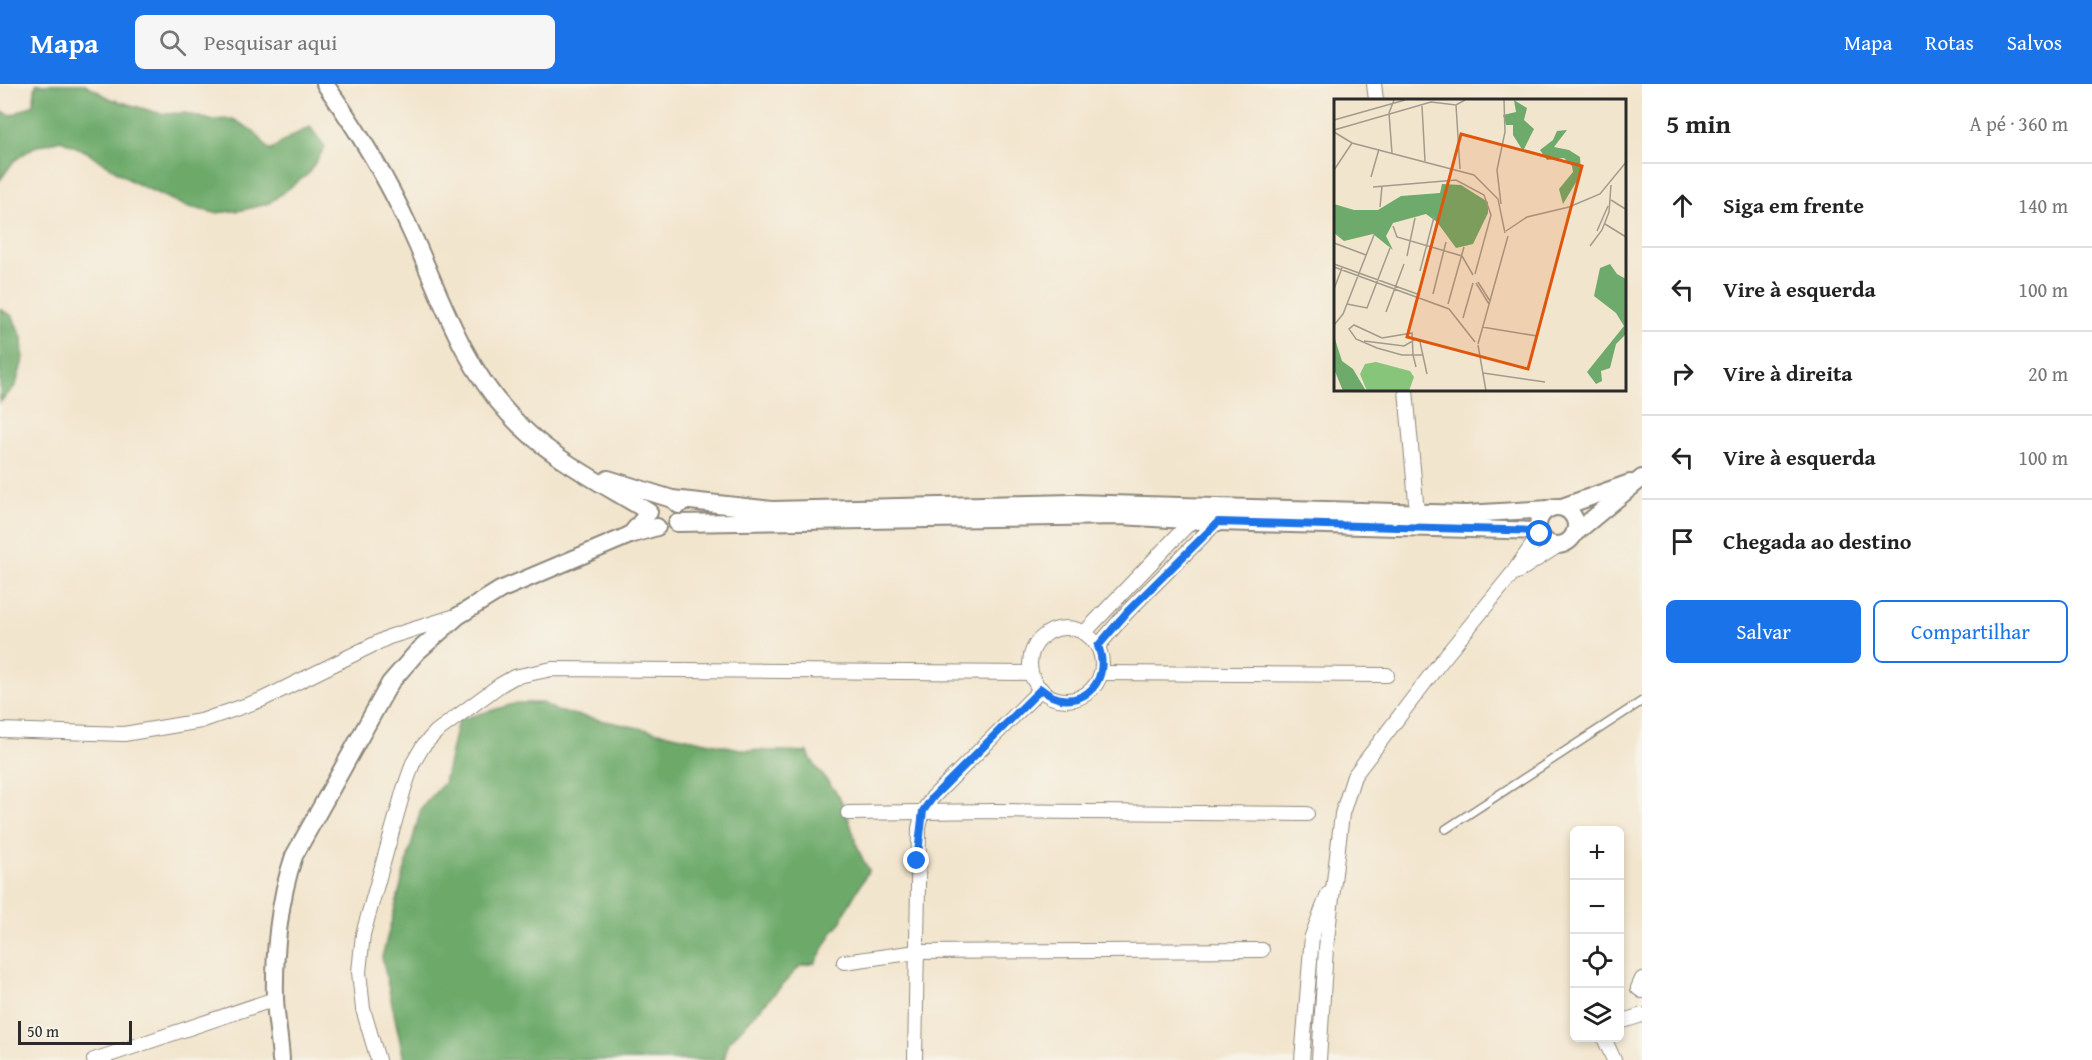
<!DOCTYPE html>
<html lang="pt">
<head>
<meta charset="utf-8">
<style>
	:root { --surface:#fff; --page:#f6f6f6; --text:#222; --muted:#767676; --line:#e0e0e0; --accent:#1a73e8 }
	body { margin:0; font-family:"Gentium Book Plus",serif; background:var(--page); color:var(--text) }
	.controls { position:absolute; right:18px; bottom:18px; display:grid; overflow:hidden; border-radius:9px; box-shadow:0 3px 9px #0003 }
	.controls button { width:54px; height:54px; display:grid; place-items:center; padding:0; border:0; border-bottom:2px solid var(--line); background:var(--surface); color:var(--text); font:30px sans-serif }
	.scale { position:absolute; left:18px; bottom:15px; width:114px; box-sizing:border-box; padding-left:6px; border:3px solid #2b2b2b; border-top:0; font-size:16px; line-height:21px; white-space:nowrap; color:#2b2b2b; -webkit-text-stroke:4px #f7f3e8; paint-order:stroke }
	.stop { position:absolute; width:18px; height:18px; margin:-14px; border:4px solid #1a73e8; border-radius:50%; background:#fff }
	.stop.end { background:#1a73e8; border-color:#fff; box-shadow:0 2px 6px #0008 }
	.list { margin:0; padding:0; list-style:none }
	h2 { display:flex; justify-content:space-between; align-items:center; height:78px; margin:0; padding:0 24px; font-size:26px }
	h2 small { font-size:20px; font-weight:400; color:var(--muted) }
	.list li { display:grid; grid-template-columns:39px 1fr auto; gap:18px; align-items:center; box-sizing:border-box; height:84px; padding:0 24px; border-top:2px solid var(--line) }
	.list b { display:block; font-size:22px; white-space:nowrap }
	.list em { font-size:20px; font-style:normal; color:var(--muted) }
	.actions { display:flex; gap:12px; padding:18px 24px }
	.actions a { flex:1; padding:14px 0; border:2px solid var(--accent); border-radius:9px; text-align:center; font-size:21px; color:var(--accent) }
	.actions .main { background:var(--accent); color:#fff }
	.icon { flex:none; width:33px; height:33px; fill:none; stroke:currentColor; stroke-width:2; stroke-linecap:round; stroke-linejoin:round }
	.map { position:relative; flex:none; width:1642px; height:976px; overflow:hidden }
	header { display:flex; align-items:center; gap:36px; box-sizing:border-box; height:84px; padding:0 30px; background:var(--accent); color:#fff }
	header strong { font-size:28px }
	nav { display:flex; gap:33px; margin-inline-start:auto; font-size:21px }
	.search { width:420px; height:54px; background:var(--page); display:flex; align-items:center; gap:15px; box-sizing:border-box; padding:0 21px; border-radius:9px; color:var(--muted); font-size:22px }
	main { display:flex }
	aside { flex:1; background:var(--surface) }
	.map>svg:first-child { display:block }
	.forest { fill:#6daa6b; stroke:#4c6a4b; stroke-width:1.5 }
	.lines { fill:none; stroke-linecap:round; stroke-linejoin:round }
	.service-casing { stroke:#8e887c; stroke-width:10 }
	.minor-casing { stroke:#8e887c; stroke-width:16 }
	.tertiary-casing { stroke:#8e887c; stroke-width:20 }
	.service { stroke:#fff; stroke-width:7 }
	.minor { stroke:#fff; stroke-width:14 }
	.tertiary { stroke:#fff; stroke-width:16 }
	.route { stroke:#1a73e8; stroke-width:8 }
	.inset-road { fill:none; stroke:#a29b8c; stroke-width:1.5 }
	.view { fill:#df570e; fill-opacity:0.15; stroke:#df570e; stroke-width:3 }
	.inset-edge { fill:none; stroke:#2b2b2b; stroke-width:3 }
</style>
</head>
<body>
<header>
<strong>Mapa</strong>
<div class="search"><svg class="icon" aria-label="search" viewBox="0 0 24 24"><circle cx="10" cy="10" r="6"/><path d="M15 15l6 6"/></svg>Pesquisar aqui</div>
<nav><a>Mapa</a><a>Rotas</a><a>Salvos</a></nav>
</header>
<main>
<div class="map">
<svg width="1642" height="976" viewBox="0 0 1642 976">
	<rect width="100%" height="100%" fill="#f7f3e8"/>
	<filter id="ink" filterUnits="userSpaceOnUse"><feTurbulence type="fractalNoise" baseFrequency=".0167" numOctaves="2"/><feDisplacementMap in="SourceGraphic" scale="12" xChannelSelector="R" yChannelSelector="G"/><feConvolveMatrix kernelMatrix="1 2 1 2 8 2 1 2 1" color-interpolation-filters="sRGB"/></filter>
	<filter id="wash" filterUnits="userSpaceOnUse"><feTurbulence type="fractalNoise" baseFrequency=".008" numOctaves="4" result="noise"/><feDisplacementMap in="SourceGraphic" scale="24" xChannelSelector="R" yChannelSelector="G"/><feGaussianBlur stdDeviation="1.35" result="paint"/><feColorMatrix in="noise" values="0 0 0 0 0 0 0 0 0 0 0 0 0 0 0 0 0 1.4 0 .05"/><feComposite in="paint" operator="in"/></filter>
	<g filter="url(#wash)">
		<rect width="100%" height="100%" fill="#f2e5cd"/>
		<!-- forest -->
		<g class="forest">
			<polygon points="36,0 85,0 111,15 162,30 185,29 210,36 233,35 255,48 270,67 290,53 310,43 325,63 308,90 269,119 243,126 215,129 185,122 133,98 87,68 61,56 34,63 14,77 0,96 0,27 12,31 33,21"/>
			<polygon points="0,225 12,232 22,253 23,276 16,301 0,318"/>
			<path d="M517,619H543L557,627L745,666L808,668C813,684 829,697 838,711C853,735 853,763 869,786L846,826L842,837L834,846L815,879L800,882L728,959L724,976H404L382,873L421,724L444,699L458,636Z"/>
		</g>
	</g>
	<g filter="url(#ink)">
		<g class="lines">
			<!-- service casing -->
			<g class="service-casing">
				<polyline id="service" points="1446,745 1642,617"/>
			</g>
			<!-- minor casing -->
			<g class="minor-casing">
				<g id="minor">
					<polyline points="1374,0 1376,16"/>
					<polyline points="1406,306 1417,429"/>
					<polyline points="1517,488 1559,461"/>
					<circle cx="1066" cy="580" r="36"/>
					<polyline points="1085,548 1196,432"/>
					<polyline points="1098,562 1128,527 1221,434"/>
					<polyline points="1101,589 1387,591"/>
					<polyline points="0,646 124,650 201,637 261,616 389,553 456,532"/>
					<polyline points="848,729 994,727 1307,730"/>
					<polyline points="844,878 917,868 1262,866"/>
					<polyline points="1642,895 1638,904 1642,907"/>
					<polyline points="1620,938 1642,931"/>
					<polyline points="1604,954 1614,976"/>
					<polyline points="94,976 275,915"/>
					<polyline points="378,976 363,925 359,888 363,850 404,705 413,679 423,662 436,648 500,601 514,593 552,585 1031,589"/>
					<polyline points="915,976 919,744 923,727 933,713 1041,605"/>
					<polyline points="1302,976 1312,852 1328,810"/>
					<polyline points="1319,976 1326,864 1342,730 1354,692 1439,580 1512,490 1540,450"/>
				</g>
			</g>
			<!-- tertiary casing -->
			<g class="tertiary-casing">
				<g id="tertiary">
					<path d="M325,0C356,44 386,92 408,141C438,204 460,277 508,329C546,372 600,398 649,428L630,451"/>
					<polyline points="608,395 672,415 679,421"/>
					<polyline points="672,415 772,426 1073,419 1466,430 1549,425"/>
					<polyline points="1562,423 1630,399"/>
					<circle cx="1557" cy="442" r="19"/>
					<polyline points="677,439 1121,432 1218,438 1539,447"/>
					<polyline points="1574,450 1642,394"/>
					<path d="M281,976C280,956 276,936 275,915C274,870 279,815 294,772L390,599L417,568L458,532L500,506L630,451L657,443"/>
				</g>
			</g>
			<!-- service -->
			<use href="#service" class="service"/>
			<!-- minor -->
			<use href="#minor" class="minor"/>
			<!-- tertiary -->
			<use href="#tertiary" class="tertiary"/>
		</g>
	</g>
	<g class="lines" filter="url(#ink)">
		<!-- route -->
		<path class="route" d="M917,777L923,727L933,713L1041,605C1074,633 1114,601 1098,562L1128,527L1218,438L1539,447L1540,450"/>
	</g>
	<!-- overview -->
	<g transform="translate(1334 15)">
		<rect width="292" height="292" fill="#f2e5cd"/>
		<path d="M42,263L76,272L80,278L75,292H33L26,275L31,265Z" fill="#87c57b"/>
		<path d="M180,1L193,9L190,21L200,30L189,52L179,36V26H172L169,16L182,13ZM233,31L220,48L235,51L246,58L247,75L229,105L225,90L239,73L238,67L230,59L213,61L206,51L219,41L223,32ZM108,85L127,86L154,103V114L139,145L122,149L103,123L92,115L59,124L52,137L59,151L39,135L10,142L0,134V105L20,111H44L67,97L106,94ZM276,165L283,175L292,180V235L282,245L276,269L267,272L268,282L262,285L253,273L290,227L282,214L260,197L266,169ZM0,237L8,262L19,270L32,292H9L0,270Z" fill="#6daa6b"/>
		<path class="inset-road" d="M122,6L126,70M88,7L91,62M0,21L71,1M0,31L97,3L122,6L131,1M0,33L18,44L140,76L164,100L171,134M58,54L55,14L60,1M0,71L18,44M37,78L45,50M39,88L122,81L150,96L157,116L141,175M277,101L293,111M167,105L163,71L171,33L170,1M46,108L48,87M271,125L292,138M59,127L63,138L128,157L139,176M172,132L193,118L235,108L266,95L293,62M263,132L274,107M0,144L32,156M256,147L268,131L275,113L277,86M73,157L81,119M0,165L86,196M0,168L115,210L141,243M86,172L100,118M144,183L156,202M142,184L155,205M0,190L8,169M99,195L112,143M13,205L33,209L56,149M114,205L130,148M52,213L70,165M129,219L139,184M0,226L9,215L40,136M148,228L203,237M30,242L70,247L82,240L86,243L93,275M144,245L174,137M144,246L152,292M82,268L79,256L78,234L48,239L20,226L15,230L22,240L43,249L68,256H89M149,274L211,283"/>
		<path class="view" d="M127,35L248,67L194,270L73,238Z"/>
		<rect width="292" height="292" class="inset-edge"/>
	</g>
</svg>
<div class="controls">
<button>+</button>
<button>−</button>
<button><svg class="icon" aria-label="locate" viewBox="0 0 24 24"><circle cx="12" cy="12" r="6"/><path d="M12 2v4M12 18v4M2 12h4M18 12h4"/></svg></button>
<button><svg class="icon" aria-label="layers" viewBox="0 0 24 24"><path d="M12 4l9 5-9 5-9-5zM3 14l9 5 9-5"/></svg></button>
</div>
<div class="scale">50 m</div>
<div class="stop" style="left:1540px;top:450px"></div>
<div class="stop end" style="left:917px;top:777px"></div>
</div>
<aside>
<h2>5 min<small>A pé · 360 m</small></h2>
<ul class="list">
<li><svg class="icon" aria-label="ahead" viewBox="0 0 24 24"><path d="M12 20V5M6 11l6-6 6 6"/></svg><div><b>Siga em frente</b></div><em>140 m</em></li>
<li><svg class="icon" aria-label="left" viewBox="0 0 24 24"><path d="M17 20v-9H6M10 6l-5 5 5 5"/></svg><div><b>Vire à esquerda</b></div><em>100 m</em></li>
<li><svg class="icon" aria-label="right" viewBox="0 0 24 24"><path d="M7 20v-9h11M14 6l5 5-5 5"/></svg><div><b>Vire à direita</b></div><em>20 m</em></li>
<li><svg class="icon" aria-label="left" viewBox="0 0 24 24"><path d="M17 20v-9H6M10 6l-5 5 5 5"/></svg><div><b>Vire à esquerda</b></div><em>100 m</em></li>
<li><svg class="icon" aria-label="arrive" viewBox="0 0 24 24"><path d="M6 21V4h12l-3 4 3 4H6"/></svg><div><b>Chegada ao destino</b></div></li>
</ul>
<div class="actions"><a class="main">Salvar</a><a>Compartilhar</a></div>
</aside>
</main>
</body>
</html>
